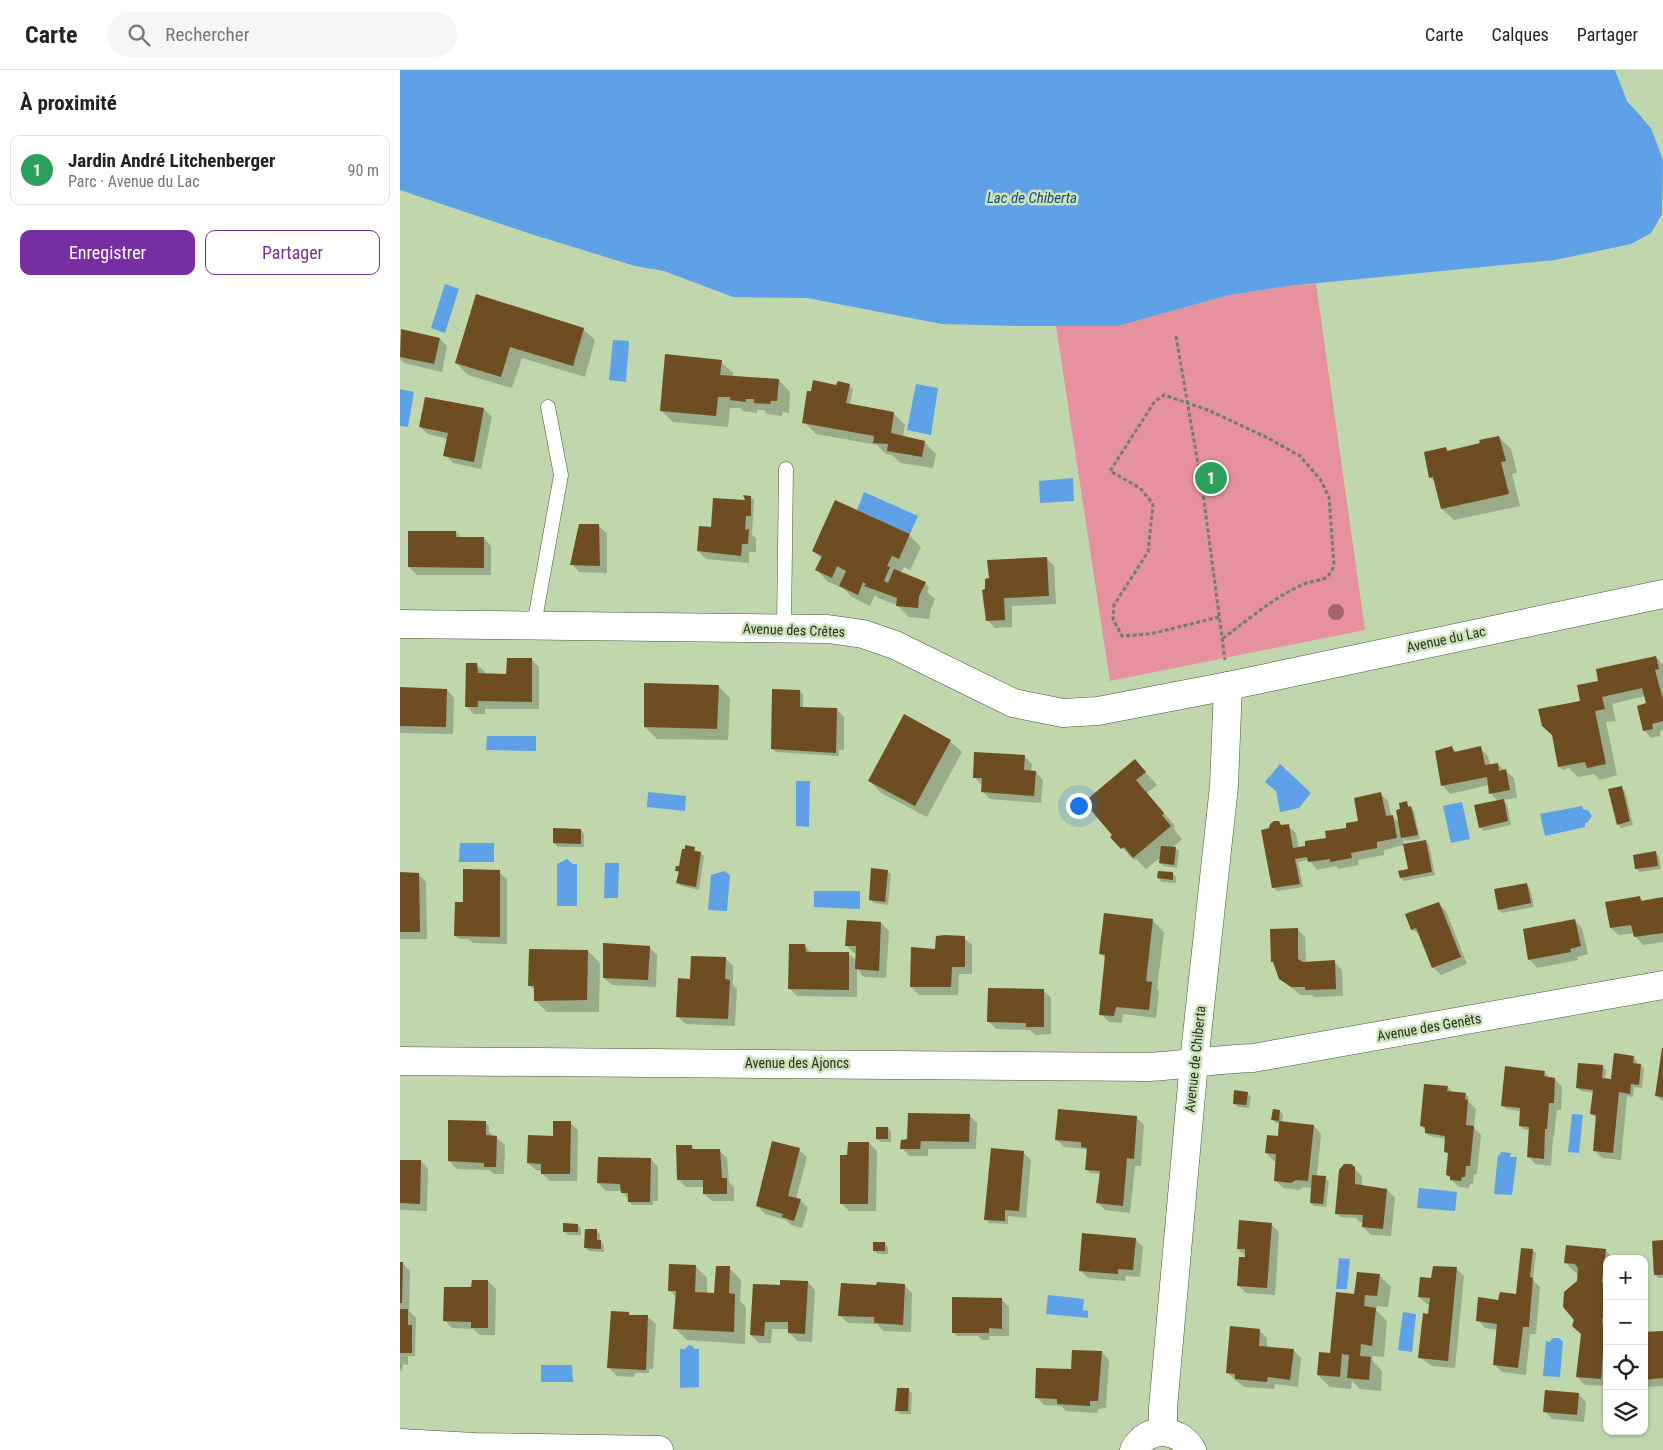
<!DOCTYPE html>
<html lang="fr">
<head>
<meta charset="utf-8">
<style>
	:root { --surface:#fff; --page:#f6f6f6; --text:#222; --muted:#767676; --line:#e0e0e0; --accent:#772ea1 }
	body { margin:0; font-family:"Roboto Condensed",sans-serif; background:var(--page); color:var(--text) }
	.controls { position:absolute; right:15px; bottom:15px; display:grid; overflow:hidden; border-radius:10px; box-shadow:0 1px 4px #0004 }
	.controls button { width:45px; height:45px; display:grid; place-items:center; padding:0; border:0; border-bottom:1px solid var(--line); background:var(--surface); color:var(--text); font:25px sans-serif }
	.you { position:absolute; left:678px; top:735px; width:18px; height:18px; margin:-12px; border:4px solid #fff; border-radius:50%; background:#1a73e8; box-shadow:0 0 0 8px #1a73e833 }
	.badge { display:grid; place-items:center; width:32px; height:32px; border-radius:50%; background:var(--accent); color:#fff; font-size:16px; font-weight:700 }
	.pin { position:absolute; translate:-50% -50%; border:2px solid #fff; box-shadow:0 1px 5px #0006 }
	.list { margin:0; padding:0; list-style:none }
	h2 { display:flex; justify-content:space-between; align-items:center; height:65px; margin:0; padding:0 20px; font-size:21px }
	h2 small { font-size:16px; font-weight:400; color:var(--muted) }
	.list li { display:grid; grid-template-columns:32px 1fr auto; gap:15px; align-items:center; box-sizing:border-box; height:70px; margin:0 10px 10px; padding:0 10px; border:1px solid var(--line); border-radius:10px }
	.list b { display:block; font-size:19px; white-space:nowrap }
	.list p { margin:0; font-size:16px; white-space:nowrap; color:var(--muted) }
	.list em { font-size:16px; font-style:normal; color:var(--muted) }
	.actions { display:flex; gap:10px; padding:15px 20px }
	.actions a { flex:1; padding:11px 0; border:1px solid var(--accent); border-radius:10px; text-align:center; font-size:18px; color:var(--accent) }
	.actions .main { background:var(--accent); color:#fff }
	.icon { flex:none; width:28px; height:28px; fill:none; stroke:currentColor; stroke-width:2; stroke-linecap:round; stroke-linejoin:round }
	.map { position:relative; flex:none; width:1263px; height:1380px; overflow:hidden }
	header { display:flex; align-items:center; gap:30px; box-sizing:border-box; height:70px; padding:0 25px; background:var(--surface); border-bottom:1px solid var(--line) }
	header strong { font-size:24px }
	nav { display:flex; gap:28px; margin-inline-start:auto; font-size:18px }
	.search { width:350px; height:45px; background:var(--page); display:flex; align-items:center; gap:12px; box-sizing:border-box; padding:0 18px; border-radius:28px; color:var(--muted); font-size:19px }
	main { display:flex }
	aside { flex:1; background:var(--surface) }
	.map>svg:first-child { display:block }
	.green { fill:#e6929e }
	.water { fill:#5ea1e6 }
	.shadow { fill:#0003 }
	.building { fill:#6f4d22 }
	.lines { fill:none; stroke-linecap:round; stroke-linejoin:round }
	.lane-casing { stroke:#445632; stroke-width:15 }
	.street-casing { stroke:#445632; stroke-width:29 }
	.secondary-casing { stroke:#445632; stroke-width:29 }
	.path { stroke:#718064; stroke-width:3; stroke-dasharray:4 2.5; stroke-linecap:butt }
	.lane { stroke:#fff; stroke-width:14 }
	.street { stroke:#fff; stroke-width:28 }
	.secondary { stroke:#fff; stroke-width:28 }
	.tree { fill:#a1666a }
	.labels { text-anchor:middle; stroke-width:5; stroke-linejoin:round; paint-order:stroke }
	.street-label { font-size:14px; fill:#283020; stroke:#cde3ba }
	.water-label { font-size:15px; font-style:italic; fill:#1a4977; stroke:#cde3ba }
</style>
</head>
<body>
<header>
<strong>Carte</strong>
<div class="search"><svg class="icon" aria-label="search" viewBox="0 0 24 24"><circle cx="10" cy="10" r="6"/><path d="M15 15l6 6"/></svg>Rechercher</div>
<nav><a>Carte</a><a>Calques</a><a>Partager</a></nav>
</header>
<main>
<aside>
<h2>À proximité<small></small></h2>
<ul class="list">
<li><span class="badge" style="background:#2e9e5b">1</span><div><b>Jardin André Litchenberger</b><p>Parc · Avenue du Lac</p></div><em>90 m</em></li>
</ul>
<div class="actions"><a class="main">Enregistrer</a><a>Partager</a></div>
</aside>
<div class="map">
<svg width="1263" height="1380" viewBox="0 0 1263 1380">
	<rect width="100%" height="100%" fill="#c0d6ad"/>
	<!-- green -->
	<polygon class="green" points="916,214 965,560 710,611 656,256 718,256 829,225 888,216"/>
	<!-- water -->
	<g class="water">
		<polygon points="0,0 1215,0 1227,31 1251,58 1263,90 1262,144 1251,163 1231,174 1155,190 888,216 829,225 718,256 621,256 542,254 407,228 333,227 264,201 235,196 131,164 0,120"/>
		<polygon points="45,214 59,219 45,263 31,258"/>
		<polygon points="213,270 229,271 226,312 209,310"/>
		<polygon points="516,314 538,318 531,365 507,360"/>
		<polygon points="0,319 14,322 8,357 0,356"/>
		<polygon points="673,408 674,431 640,433 639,411"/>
		<polygon points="464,422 518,446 510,464 457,440"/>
		<polygon points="87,666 136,666 136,681 86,680"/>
		<polygon points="880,694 911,723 899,738 880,742 876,721 865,712"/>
		<polygon points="396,711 410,711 409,757 396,756"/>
		<polygon points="248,722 286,726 285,741 247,737"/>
		<polygon points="1062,732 1070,769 1051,773 1043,736"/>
		<polygon points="1182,736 1183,739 1189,741 1192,746 1188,752 1185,753 1185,757 1145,766 1140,744"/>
		<polygon points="60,773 94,773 94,792 59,792"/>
		<polygon points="167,789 173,794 177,794 177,836 157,836 157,794"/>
		<polygon points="205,793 219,793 218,828 204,828"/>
		<polygon points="324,801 330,805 327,841 308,840 311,805"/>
		<polygon points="414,821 460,821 460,839 414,837"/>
		<polygon points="1172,1044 1183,1045 1179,1083 1168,1082"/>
		<polygon points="1101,1082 1111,1083 1110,1087 1117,1087 1112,1125 1094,1124 1098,1085 1100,1085"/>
		<polygon points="1019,1118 1057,1122 1055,1141 1017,1138"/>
		<polygon points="939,1188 950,1189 947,1219 936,1219"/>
		<polygon points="648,1225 684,1229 683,1240 688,1241 688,1248 646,1244"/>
		<polygon points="1003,1242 1016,1244 1012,1282 998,1280"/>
		<polygon points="1153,1268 1159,1268 1163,1272 1160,1307 1143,1306 1146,1271 1150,1272"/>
		<polygon points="289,1275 293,1276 294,1279 299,1279 299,1317 280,1318 280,1279 285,1279"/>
		<polygon points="141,1295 172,1295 173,1312 141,1312"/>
	</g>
	<!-- shadow -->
	<g class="shadow">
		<polygon points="76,226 183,259 195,270 185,307 122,288 112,318 68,305 56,293"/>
		<polygon points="2,260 40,269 47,276 42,302 4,293 0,289"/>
		<polygon points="321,292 333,303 333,307 379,310 390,322 389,343 383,342 382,346 367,344 364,340 357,340 357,343 343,341 340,338 330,338 328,357 273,352 261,340"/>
		<polygon points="437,316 449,316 453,319 450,334 493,343 505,355 503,367 524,372 536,384 533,398 501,393 492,385 486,384 477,375 416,364 404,352"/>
		<polygon points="26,328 84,339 92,347 81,399 53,393 45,385 48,369 28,364 20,357"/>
		<polygon points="1099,367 1111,379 1117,403 1112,404 1120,436 1054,450 1042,439 1036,413 1030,407 1046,378 1049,381 1082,374"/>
		<polygon points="350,427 354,430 352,465 356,468 356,482 349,482 349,493 306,489 298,481"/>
		<polygon points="199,456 207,464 207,503 179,502 172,494"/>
		<polygon points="56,462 62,469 84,468 91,476 91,505 17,505 9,497"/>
		<polygon points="509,465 521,477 510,500 504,497 501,503 525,513 529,517 527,522 535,529 531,539 529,549 509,547 497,535 478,528 475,525 470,536 452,527 443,518 428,512 417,500 422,489 413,481"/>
		<polygon points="646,488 654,496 656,534 612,536 612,557 595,558 587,550 584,521"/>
		<polygon points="1256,587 1263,595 1263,660 1260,661 1260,666 1251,668 1244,660 1247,634 1245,626 1212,634 1216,651 1206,652 1217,705 1200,710 1194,704 1178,707 1169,698 1163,700 1159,697 1179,632 1198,612"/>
		<polygon points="131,589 139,597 139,639 85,639 85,644 74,644 66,636 77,595 85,602 85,605 107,605"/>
		<polygon points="318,616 330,628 328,670 257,669 245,657"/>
		<polygon points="47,620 54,628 53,664 0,663 0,628"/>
		<polygon points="400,621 403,625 403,638 437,639 444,647 444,680 439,680 439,686 376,682 372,679"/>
		<polygon points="550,671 562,682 527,747 481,723 470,711"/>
		<polygon points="1052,678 1057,683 1080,678 1088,686 1090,695 1097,694 1114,708 1117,728 1103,730 1107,734 1111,755 1084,761 1080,757 1099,732 1090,723 1089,715 1050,724 1043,716 1036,681"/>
		<polygon points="624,686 632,694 631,702 636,702 643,710 641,733 590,729 583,722 582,715 574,707"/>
		<polygon points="735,691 757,715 747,723 775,756 773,758 782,769 772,778 775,778 779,781 777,798 764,796 760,793 761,787 746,799 736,789 734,790 712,767"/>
		<polygon points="1221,718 1225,721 1233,755 1221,758 1218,754"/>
		<polygon points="981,724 988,731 991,746 1000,753 1002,739 1006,733 1014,741 1020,769 1006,771 1003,768 1004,775 984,780 984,785 958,790 959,795 939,799 936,796 917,800 909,790 898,792 903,817 877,821 874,818 863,761 888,756 896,763 899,779 926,769 960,752"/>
		<polygon points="181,760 184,764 184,777 158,777 154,773"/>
		<polygon points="1025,771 1029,775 1035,805 1004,811 1001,808 1010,801"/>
		<polygon points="294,778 298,782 304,786 299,820 281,816 278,813 279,804 276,800 280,797"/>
		<polygon points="1255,783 1259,786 1261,799 1240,802 1236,799"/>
		<polygon points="487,801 491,804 488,835 474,833 470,830"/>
		<polygon points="99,802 107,809 107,874 73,873 69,869 59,869 55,866 65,833"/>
		<polygon points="0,804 18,804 26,812 27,869 0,869"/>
		<polygon points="773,804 776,807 776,813 762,812 758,808"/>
		<polygon points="1127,815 1130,818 1134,837 1102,843 1099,839"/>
		<polygon points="1240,828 1244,832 1263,829 1263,872 1243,875 1236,867 1235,863 1219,865 1211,858"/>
		<polygon points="1038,833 1046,841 1067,894 1041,905 1033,897 1021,866 1012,859"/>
		<polygon points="752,850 764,862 757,919 759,921 756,948 723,944 722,953 709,952 701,944 706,889 701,883"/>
		<polygon points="1174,850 1182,858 1188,884 1177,887 1178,890 1137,898 1130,890 1124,860"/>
		<polygon points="481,853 489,861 486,908 464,907 457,899 457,927 397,926 389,918 405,876 412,883 449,884 457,891 457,883 454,883 447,876"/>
		<polygon points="897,859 905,867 906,893 934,892 942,900 943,926 914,927 912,925 900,925 880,908"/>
		<polygon points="564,868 572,875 572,904 559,904 558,925 519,925 511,917 536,880"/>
		<polygon points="249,877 257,885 256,917 212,915 204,908"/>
		<polygon points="188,881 200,893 199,942 147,942 135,930 135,921 129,915"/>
		<polygon points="325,888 333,896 333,915 337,919 335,956 286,954 278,947"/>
		<polygon points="643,920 651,928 651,964 635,965 630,960 596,959 588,951"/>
		<polygon points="1263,979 1263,1032 1257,1026"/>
		<polygon points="1233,987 1237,991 1236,995 1241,995 1244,999 1242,1018 1234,1017 1233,1027 1227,1026 1221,1090 1202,1088 1194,1080 1197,1048 1191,1044 1194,1023 1181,1021 1177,1017 1203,996 1206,1000 1205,1010 1212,1010"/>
		<polygon points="1144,1002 1148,1006 1147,1008 1155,1009 1162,1017 1161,1040 1157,1040 1154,1066 1153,1066 1151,1096 1136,1094 1128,1087 1129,1060 1123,1059 1120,1056 1121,1041 1106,1039 1102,1035"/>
		<polygon points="1048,1017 1053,1023 1065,1024 1069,1028 1068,1031 1076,1039 1074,1058 1081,1065 1077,1104 1074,1104 1073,1114 1070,1114 1069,1118 1059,1117 1047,1105 1049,1085 1045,1081 1046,1069 1030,1066 1026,1063 1026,1060 1021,1056"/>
		<polygon points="847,1023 851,1027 849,1038 838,1037 834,1033"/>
		<polygon points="880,1041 883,1045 882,1052 914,1056 921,1064 917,1107 925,1108 929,1111 926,1137 914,1136 911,1133 912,1118 904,1117 899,1120 883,1118 875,1110 876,1091 874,1091 866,1083 879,1068 880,1053 876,1053 873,1049"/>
		<polygon points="570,1046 577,1053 576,1079 528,1079 528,1086 509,1086 502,1078"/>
		<polygon points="736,1047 744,1055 741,1096 735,1096 730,1143 705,1140 697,1132 700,1104 690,1103 686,1099 688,1082 685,1079 664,1077 656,1069"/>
		<polygon points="85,1052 89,1056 89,1062 105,1075 104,1104 94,1104 89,1100 57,1099 49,1091"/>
		<polygon points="170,1053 178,1060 177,1111 150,1111 142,1103 143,1101 136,1100 128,1093"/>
		<polygon points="488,1058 491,1062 491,1072 481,1072 477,1069"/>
		<polygon points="469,1073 477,1081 476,1141 449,1141 441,1133 449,1086"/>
		<polygon points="291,1076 295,1080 319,1080 327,1088 329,1112 334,1117 334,1131 312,1131 304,1124 304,1117 286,1117 278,1109"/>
		<polygon points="399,1080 407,1087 396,1129 400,1130 408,1138 402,1158 391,1155 386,1150 365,1144 358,1136"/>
		<polygon points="623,1082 631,1090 626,1148 608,1146 608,1154 589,1153 586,1149"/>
		<polygon points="251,1089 258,1097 258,1131 253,1131 253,1135 232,1135 222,1121 206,1121 198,1113"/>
		<polygon points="0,1091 21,1091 28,1099 27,1141 0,1140"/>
		<polygon points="954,1098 962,1106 962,1116 987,1120 995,1128 991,1166 971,1165 963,1157 964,1152 960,1152 956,1148 940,1147 936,1143"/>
		<polygon points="840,1152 871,1154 879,1162 875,1225 846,1223 838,1215 847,1188 838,1179"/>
		<polygon points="177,1155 181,1158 181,1165 168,1165 164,1161"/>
		<polygon points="196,1161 200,1164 200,1171 204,1175 204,1182 189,1181 186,1178"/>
		<polygon points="735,1169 743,1177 740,1207 726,1206 725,1211 688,1208 680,1200"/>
		<polygon points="1263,1171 1263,1208 1258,1208 1255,1204 1253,1172"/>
		<polygon points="484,1173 488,1177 488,1184 478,1184 474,1181"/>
		<polygon points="1132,1180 1136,1183 1133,1210 1140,1217 1136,1264 1130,1264 1126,1305 1102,1302 1094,1294 1098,1260 1085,1258 1078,1250 1099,1231 1118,1225"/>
		<polygon points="1205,1180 1214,1189 1207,1189 1207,1316 1185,1315 1177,1307 1182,1267 1179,1204 1177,1204 1165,1192"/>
		<polygon points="0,1193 2,1193 10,1201 9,1241 16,1248 15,1286 8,1286 8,1295 3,1294 2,1301 0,1300"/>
		<polygon points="295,1196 307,1208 307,1224 315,1224 329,1198 341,1210 340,1231 346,1237 345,1274 287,1270 275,1258 277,1228 269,1220"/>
		<polygon points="1056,1199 1064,1206 1055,1298 1032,1296 1019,1287 1029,1246 1030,1235 1027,1234 1019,1227 1032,1209"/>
		<polygon points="979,1205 991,1217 988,1237 977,1236 976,1240 987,1251 984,1287 973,1286 972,1290 982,1301 981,1321 960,1319 952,1311 951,1319 930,1317 918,1305 931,1284 955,1226"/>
		<polygon points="88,1211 96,1219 95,1265 80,1265 73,1259 52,1258 44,1250"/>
		<polygon points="408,1212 415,1220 412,1272 397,1271 390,1263 390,1259 372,1259 371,1273 359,1273 351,1265 381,1217"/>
		<polygon points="504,1215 512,1223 511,1262 483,1261 477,1254 448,1253 440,1246"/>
		<polygon points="602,1230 609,1237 609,1266 590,1266 589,1270 582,1270 578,1266 557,1266 554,1263"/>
		<polygon points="229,1243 232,1246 248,1247 256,1254 253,1299 249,1299 249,1303 235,1303 234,1307 217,1306 209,1298"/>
		<polygon points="860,1261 867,1268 867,1278 893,1280 901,1288 898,1317 875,1314 874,1319 844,1317 827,1303"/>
		<polygon points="1263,1262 1263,1316 1248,1317 1244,1314 1244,1264"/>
		<polygon points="702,1282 709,1290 706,1338 698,1339 697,1343 666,1341 661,1336 644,1335 636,1327 672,1301"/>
		<polygon points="508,1319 512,1323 511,1344 500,1344 497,1340"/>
		<polygon points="1178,1324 1186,1332 1184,1352 1152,1349 1145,1341"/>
	</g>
	<!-- building -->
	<g class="building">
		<polygon points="76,224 184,258 173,296 110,277 101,307 55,293"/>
		<polygon points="1,259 40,268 34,294 0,287"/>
		<polygon points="265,284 322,290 320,305 379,309 377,331 371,331 370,334 354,333 354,329 346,329 346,332 330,330 330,327 318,327 316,346 260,341"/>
		<polygon points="413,310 436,315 438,311 450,314 446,333 494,342 491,363 525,371 522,387 487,381 488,374 473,373 474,366 402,353 407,321 411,321"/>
		<polygon points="25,327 84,338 74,392 43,386 48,363 19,357"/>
		<polygon points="1099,366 1106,391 1101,392 1109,424 1041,439 1033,407 1029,408 1024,382 1046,377 1047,381 1080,373 1079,370"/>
		<polygon points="343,425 351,426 351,446 346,446 345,460 349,459 348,474 342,474 341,486 297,481 299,456 311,457 313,428 345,430"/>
		<polygon points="435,430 510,464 499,489 492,486 487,496 490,497 484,511 488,513 494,499 526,512 519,526 518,538 496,536 497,528 464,516 466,514 463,512 458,525 439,516 446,501 437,496 432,508 415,500 422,486 412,481"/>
		<polygon points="179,454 199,454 200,496 170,495"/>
		<polygon points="8,461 56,461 56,467 84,467 84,498 8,497"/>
		<polygon points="647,487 649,526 604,528 605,550 586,551 582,520 585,519 585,509 589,508 587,490"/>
		<polygon points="1256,586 1259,599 1255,600 1263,630 1263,651 1252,654 1253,659 1243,661 1237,636 1246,633 1242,618 1202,627 1205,639 1195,641 1206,694 1187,698 1185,692 1158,697 1152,665 1142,656 1138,639 1180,631 1177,615 1198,611 1196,599"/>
		<polygon points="107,588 132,588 132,632 78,631 78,637 65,637 66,593 77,593 78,603 106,604"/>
		<polygon points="244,613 319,615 317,659 244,657"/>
		<polygon points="0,617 47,619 46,657 0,656"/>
		<polygon points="372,619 400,620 400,637 437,638 436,683 371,679"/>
		<polygon points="504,644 551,670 515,736 468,711"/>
		<polygon points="1052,676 1054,682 1081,676 1085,695 1098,693 1099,701 1106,699 1110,720 1089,724 1087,707 1041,716 1035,681"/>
		<polygon points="574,682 625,685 624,700 636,701 634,726 581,722 582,708 573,708"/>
		<polygon points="735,689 746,702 736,710 764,743 762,745 771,756 733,788 724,777 721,779 710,767 712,765 684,732"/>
		<polygon points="1222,716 1230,751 1217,755 1208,719"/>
		<polygon points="981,722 986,746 993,745 997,768 977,772 977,778 951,783 952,788 930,792 930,789 908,792 907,787 895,789 900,814 872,818 861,760 869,758 870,754 874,751 879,751 881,755 889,754 893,778 905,776 905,771 926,768 925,761 946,758 946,753 958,751 954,728"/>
		<polygon points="1104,729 1108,751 1079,758 1074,735"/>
		<polygon points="1007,731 1008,737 1011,736 1018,765 1001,768 996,740 1000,739 999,733"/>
		<polygon points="153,758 181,759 181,774 153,773"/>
		<polygon points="1026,770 1032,802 1000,808 998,801 1008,799 1003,774"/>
		<polygon points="285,775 295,777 294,781 301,782 296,817 276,813 279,801 275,801 276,796 279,796 282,779 285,779"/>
		<polygon points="761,776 776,777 774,795 759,793"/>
		<polygon points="1256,781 1258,796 1235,799 1233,785"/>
		<polygon points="471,798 488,800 485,832 469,830"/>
		<polygon points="63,799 100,800 100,867 54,866 55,832 63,832"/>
		<polygon points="758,801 773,802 773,810 757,808"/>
		<polygon points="0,802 19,803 20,862 0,862"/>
		<polygon points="1127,813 1131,833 1098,840 1094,819"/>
		<polygon points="1240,826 1241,831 1263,827 1263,863 1234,867 1231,855 1210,858 1205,832"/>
		<polygon points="1039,832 1061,887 1032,898 1016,858 1011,860 1005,844"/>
		<polygon points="704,843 753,849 746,911 752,912 749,940 716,937 714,946 699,945 705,885 699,884"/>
		<polygon points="1175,849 1181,876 1170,879 1171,882 1128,890 1123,859"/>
		<polygon points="447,850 481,852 479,901 455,899 456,876 445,876"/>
		<polygon points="898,858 898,889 903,892 935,890 936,919 905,920 905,917 891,917 879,909 873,892 871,892 870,859"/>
		<polygon points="545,865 565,866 565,897 552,897 551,917 510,917 511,877 535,879 536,866"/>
		<polygon points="203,873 250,876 248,910 203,908"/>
		<polygon points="389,874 405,874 406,882 449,882 449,920 388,919"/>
		<polygon points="129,879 188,880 187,930 134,931 134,916 128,916"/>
		<polygon points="291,886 326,887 325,909 330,910 328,949 276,947 278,908 290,909"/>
		<polygon points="588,918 644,919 644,957 626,957 626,953 587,952"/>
		<polygon points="1262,978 1263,978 1263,1027 1255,1026"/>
		<polygon points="1214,983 1234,986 1233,993 1241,994 1239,1015 1231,1014 1230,1024 1219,1022 1213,1083 1193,1081 1196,1045 1190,1044 1193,1020 1176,1018 1178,993 1203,995 1202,1008 1211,1009"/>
		<polygon points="1105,996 1145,1001 1144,1006 1155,1008 1154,1033 1149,1033 1147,1059 1145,1059 1144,1089 1127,1087 1129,1057 1119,1056 1120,1038 1101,1036"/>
		<polygon points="1024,1014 1048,1016 1047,1021 1066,1023 1065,1029 1068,1030 1066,1055 1074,1056 1070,1096 1066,1096 1065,1107 1062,1107 1061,1111 1050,1110 1050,1106 1046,1105 1048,1083 1044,1082 1045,1066 1025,1063 1025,1057 1020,1056"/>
		<polygon points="834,1020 848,1022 846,1035 833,1034"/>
		<polygon points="658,1039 737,1046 734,1089 727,1088 723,1136 696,1133 700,1101 685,1100 687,1078 681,1077 681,1072 655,1070"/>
		<polygon points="873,1039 880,1040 879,1051 871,1050"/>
		<polygon points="508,1043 570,1044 569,1072 521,1071 520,1079 500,1079 501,1070 507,1069"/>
		<polygon points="48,1050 86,1051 86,1065 97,1066 96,1097 84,1097 84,1093 48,1091"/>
		<polygon points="153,1051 171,1051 170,1104 141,1104 141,1094 127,1093 128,1065 153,1066"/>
		<polygon points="879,1051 914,1055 908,1111 896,1110 891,1113 874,1111 876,1084 865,1083 867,1065 878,1066"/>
		<rect x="476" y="1057" width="12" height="12"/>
		<polygon points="372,1071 400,1078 388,1126 401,1129 394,1151 382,1147 383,1144 356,1136"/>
		<polygon points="448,1072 469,1072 468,1134 440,1134 440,1085 447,1085"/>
		<polygon points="276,1075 292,1075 292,1079 320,1079 322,1108 327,1108 327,1124 303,1124 303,1110 277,1110"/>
		<polygon points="591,1078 624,1081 619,1141 605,1140 605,1151 584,1150"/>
		<polygon points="198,1087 251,1088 250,1132 228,1132 228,1123 221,1123 220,1114 197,1113"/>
		<polygon points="0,1090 21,1090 20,1134 0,1133"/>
		<polygon points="944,1094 951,1094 955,1097 955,1114 987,1119 983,1159 962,1157 963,1145 935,1144 939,1100"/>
		<polygon points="912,1105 926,1106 923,1134 910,1133"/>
		<polygon points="839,1150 872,1153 867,1218 837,1216 839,1187 845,1187 845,1179 837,1179"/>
		<polygon points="163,1153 178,1154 178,1162 163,1162"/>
		<polygon points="185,1159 197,1159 197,1170 201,1170 201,1179 184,1178"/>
		<polygon points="682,1163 736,1168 733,1200 718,1199 718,1204 679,1201"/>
		<polygon points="1263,1170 1263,1205 1254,1205 1252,1171"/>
		<rect x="473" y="1172" width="12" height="9"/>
		<polygon points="1166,1175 1206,1179 1202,1212 1206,1217 1205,1232 1207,1235 1207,1246 1202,1249 1203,1256 1205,1258 1201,1309 1176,1307 1181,1264 1172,1256 1174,1250 1163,1237 1164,1222 1177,1211 1178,1198 1175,1194 1164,1193"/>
		<polygon points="1121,1178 1133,1179 1130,1207 1133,1208 1129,1257 1123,1257 1118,1298 1093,1295 1097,1254 1076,1251 1078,1227 1098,1230 1100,1222 1116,1224"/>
		<polygon points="0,1192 3,1192 2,1233 0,1233"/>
		<polygon points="269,1194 296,1195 295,1222 314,1223 316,1196 330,1196 329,1223 335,1224 334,1262 273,1259 276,1221 268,1221"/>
		<polygon points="1033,1196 1057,1197 1048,1291 1018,1288 1023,1243 1028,1244 1030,1228 1018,1227 1020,1207 1031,1208"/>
		<polygon points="957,1202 980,1204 977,1226 965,1225 964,1236 976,1238 972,1276 961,1274 960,1286 971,1287 969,1310 947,1308 949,1285 942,1284 940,1307 917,1305 919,1282 930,1283 936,1222 954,1224"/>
		<polygon points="72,1210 88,1210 88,1258 71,1258 71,1252 43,1251 44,1217 71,1217"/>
		<polygon points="380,1210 408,1211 405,1264 388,1263 388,1252 365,1252 364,1266 350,1265 353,1214 380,1215"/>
		<polygon points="477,1212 505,1214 503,1255 474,1253 474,1247 438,1246 441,1213 476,1215"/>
		<polygon points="552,1227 602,1228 602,1259 589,1258 589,1263 552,1263"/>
		<polygon points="0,1239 8,1239 8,1255 12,1255 12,1283 0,1283"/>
		<polygon points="211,1241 229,1242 229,1245 248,1245 246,1300 207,1298"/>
		<polygon points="830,1256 860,1259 859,1276 894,1279 890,1310 868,1307 867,1312 835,1309 835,1304 826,1303"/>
		<polygon points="1263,1261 1263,1308 1244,1310 1244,1262"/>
		<polygon points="672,1280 702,1281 698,1331 690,1331 690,1336 657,1334 657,1329 635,1328 636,1298 671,1299"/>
		<polygon points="497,1318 509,1318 508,1341 495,1341"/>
		<polygon points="1145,1320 1179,1323 1177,1345 1143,1342"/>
	</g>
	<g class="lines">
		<!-- lane casing -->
		<g class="lane-casing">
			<g id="lane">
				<polyline points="134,555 161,405 148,337"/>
				<polyline points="384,558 386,399"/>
			</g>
		</g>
		<!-- street casing -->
		<g class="street-casing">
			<g id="street">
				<polyline points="0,554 428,559 463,564 495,575 613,633 663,643 698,641 828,616 1263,524"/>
				<path d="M0,991L749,997C784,995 818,989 853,988L1263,915"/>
				<polyline points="763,1361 763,1338 794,992 824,716 828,616"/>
			</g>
		</g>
		<!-- secondary casing -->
		<g class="secondary-casing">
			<g id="secondary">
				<polyline points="0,1373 75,1377 259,1380"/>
				<path d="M734,1380C747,1356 778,1357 792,1380"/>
			</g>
		</g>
		<!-- path -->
		<g class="path">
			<polyline points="776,266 803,423 825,590"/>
			<path d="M819,547L750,564L722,566L713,549L714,535L748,482L753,434L740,418L710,401L755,331L764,325L808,340L868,368L900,386L920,409L929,427L934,495C928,514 918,508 904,514C874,527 848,550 822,569"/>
		</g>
		<!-- lane -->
		<use href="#lane" class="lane"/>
		<!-- street -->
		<use href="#street" class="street"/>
		<!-- secondary -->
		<use href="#secondary" class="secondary"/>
	</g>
	<!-- trees -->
	<circle class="tree" cx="936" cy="542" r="8"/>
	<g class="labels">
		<!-- street labels -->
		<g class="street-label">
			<text transform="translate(394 560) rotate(2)" y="5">Avenue des Crêtes</text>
			<text transform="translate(1046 569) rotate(-12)" y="5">Avenue du Lac</text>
			<text transform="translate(1029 957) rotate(-10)" y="5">Avenue des Genêts</text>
			<text transform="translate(795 989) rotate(-84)" y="5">Avenue de Chiberta</text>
			<text x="397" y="998">Avenue des Ajoncs</text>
		</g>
		<!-- water labels -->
		<g class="water-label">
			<text x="632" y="133">Lac de Chiberta</text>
		</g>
	</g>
</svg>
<div class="controls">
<button>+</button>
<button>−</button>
<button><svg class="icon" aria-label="locate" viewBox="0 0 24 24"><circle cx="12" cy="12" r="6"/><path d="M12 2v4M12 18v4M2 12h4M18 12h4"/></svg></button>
<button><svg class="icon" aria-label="layers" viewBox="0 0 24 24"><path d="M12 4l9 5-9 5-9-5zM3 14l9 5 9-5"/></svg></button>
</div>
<div class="you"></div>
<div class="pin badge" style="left:811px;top:408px;background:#2e9e5b">1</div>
</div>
</main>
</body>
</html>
